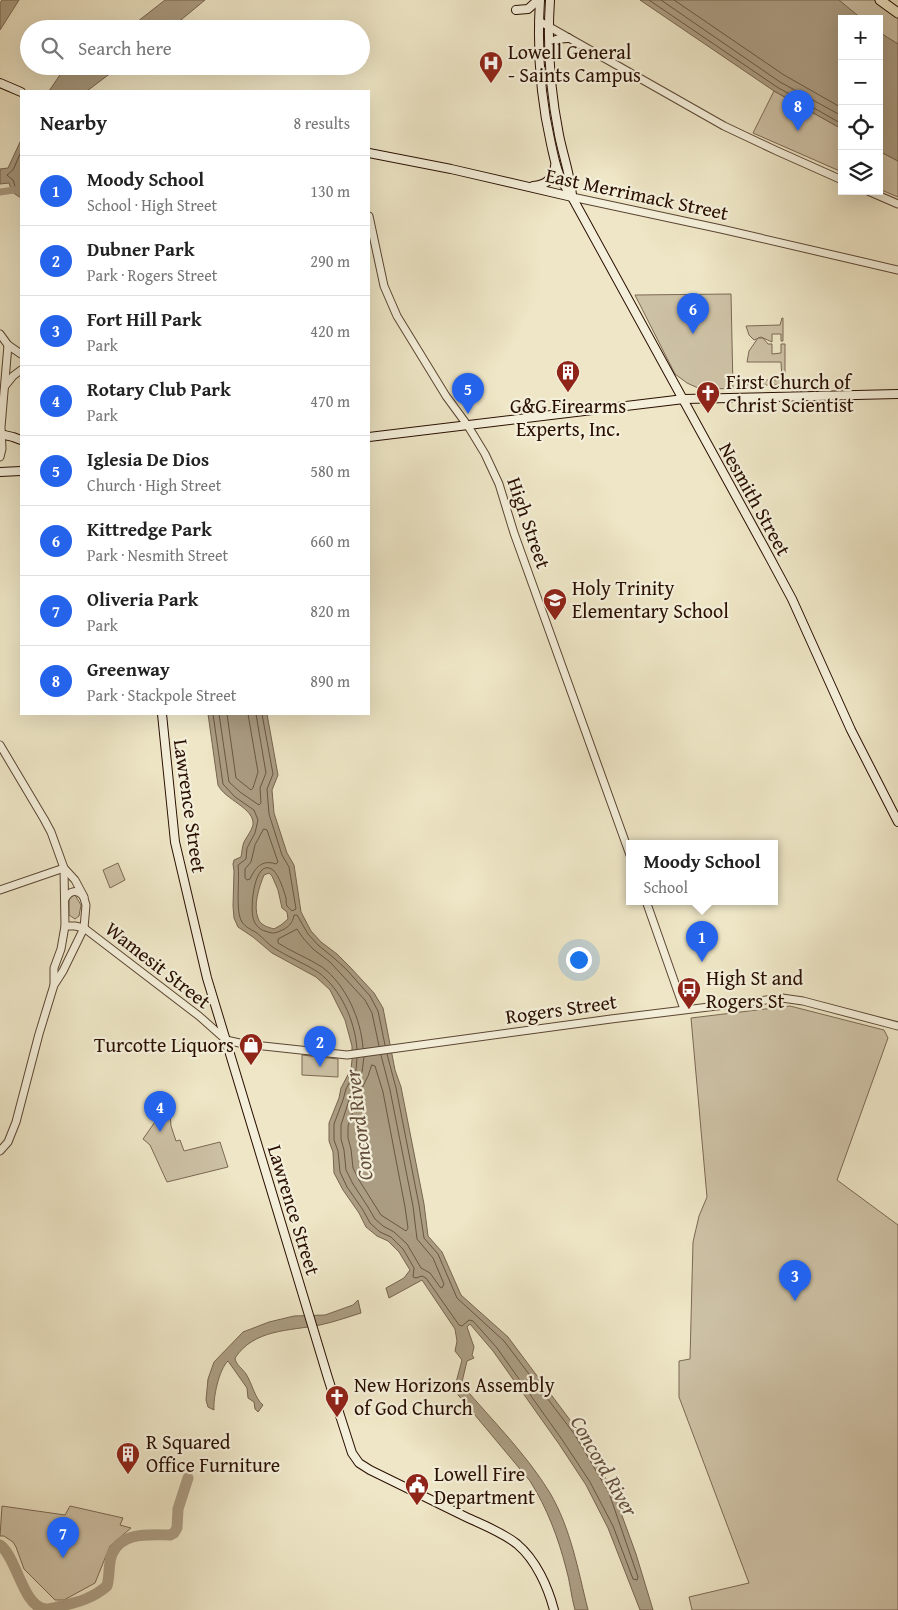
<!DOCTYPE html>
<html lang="en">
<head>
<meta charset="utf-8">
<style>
	:root { --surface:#fff; --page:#f2f2f2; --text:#222; --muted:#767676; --line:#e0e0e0; --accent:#2563eb }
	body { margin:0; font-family:"Gentium Book Plus",serif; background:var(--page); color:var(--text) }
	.controls { position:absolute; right:15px; top:15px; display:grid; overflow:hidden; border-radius:0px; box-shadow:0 5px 20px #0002 }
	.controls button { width:45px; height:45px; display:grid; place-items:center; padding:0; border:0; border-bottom:1px solid var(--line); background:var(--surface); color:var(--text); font:25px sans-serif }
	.you { position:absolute; left:578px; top:959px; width:18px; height:18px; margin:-12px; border:4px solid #fff; border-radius:50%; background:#1a73e8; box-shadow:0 0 0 8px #1a73e833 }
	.badge { display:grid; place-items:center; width:32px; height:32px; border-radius:50%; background:var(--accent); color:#fff; font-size:16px; font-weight:700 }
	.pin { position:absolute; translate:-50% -41px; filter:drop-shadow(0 1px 2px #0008) }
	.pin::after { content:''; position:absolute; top:26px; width:18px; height:15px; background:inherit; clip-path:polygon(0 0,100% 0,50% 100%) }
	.popup { position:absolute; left:626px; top:840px; width:152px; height:65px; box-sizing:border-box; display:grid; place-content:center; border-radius:0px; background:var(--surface); filter:drop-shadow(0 1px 4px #0005); font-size:16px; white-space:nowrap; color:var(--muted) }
	.popup b { font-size:19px; color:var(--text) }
	.popup::after { content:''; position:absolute; left:50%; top:100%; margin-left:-10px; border:10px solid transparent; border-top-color:var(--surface) }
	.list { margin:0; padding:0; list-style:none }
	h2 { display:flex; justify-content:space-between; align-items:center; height:65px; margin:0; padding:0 20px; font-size:21px }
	h2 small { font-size:16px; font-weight:400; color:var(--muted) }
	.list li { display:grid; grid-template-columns:32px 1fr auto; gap:15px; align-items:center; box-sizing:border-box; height:70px; padding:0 20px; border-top:1px solid var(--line) }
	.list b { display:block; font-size:19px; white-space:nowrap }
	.list p { margin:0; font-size:16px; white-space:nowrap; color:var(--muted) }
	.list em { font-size:16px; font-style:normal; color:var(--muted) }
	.icon { flex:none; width:28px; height:28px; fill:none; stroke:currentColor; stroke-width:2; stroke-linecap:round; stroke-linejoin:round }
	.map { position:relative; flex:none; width:898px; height:1610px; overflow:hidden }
	.search { position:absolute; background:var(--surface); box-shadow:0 5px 20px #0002; left:20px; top:20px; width:350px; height:55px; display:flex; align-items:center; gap:12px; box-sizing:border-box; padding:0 18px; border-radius:28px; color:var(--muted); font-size:19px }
	.panel { position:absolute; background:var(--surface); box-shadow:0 5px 20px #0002; left:20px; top:90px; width:350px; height:625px; border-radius:0px }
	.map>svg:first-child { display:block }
	.green { fill:#cdc1a5; stroke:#7b6853 }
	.water { fill:#ab9d83; stroke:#77644f; fill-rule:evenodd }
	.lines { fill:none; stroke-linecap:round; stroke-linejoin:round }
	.shore { stroke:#6a5642; stroke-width:1 }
	.canal { stroke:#ab9d83; stroke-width:7 }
	.river { stroke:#ab9d83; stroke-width:11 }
	.tertiary-casing { stroke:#5a4532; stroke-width:9 }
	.secondary-casing { stroke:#290f01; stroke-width:10 }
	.primary-casing { stroke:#290f01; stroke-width:11 }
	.tertiary { stroke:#f4efda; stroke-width:7 }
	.secondary { stroke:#f4efda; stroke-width:8 }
	.primary { stroke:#eee6c6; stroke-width:9 }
	.labels { text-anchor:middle; stroke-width:4.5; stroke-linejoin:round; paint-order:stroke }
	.poi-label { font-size:20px; fill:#290f01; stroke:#f4efda; text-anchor:start }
	.street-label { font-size:20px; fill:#290f01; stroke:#f4efda }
	.water-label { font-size:21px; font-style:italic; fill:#644f3c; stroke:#f4efda }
</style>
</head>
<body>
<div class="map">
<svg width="898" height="1610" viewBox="0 0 898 1610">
	<rect width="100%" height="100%" fill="#eee6c6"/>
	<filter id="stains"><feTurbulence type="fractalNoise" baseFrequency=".004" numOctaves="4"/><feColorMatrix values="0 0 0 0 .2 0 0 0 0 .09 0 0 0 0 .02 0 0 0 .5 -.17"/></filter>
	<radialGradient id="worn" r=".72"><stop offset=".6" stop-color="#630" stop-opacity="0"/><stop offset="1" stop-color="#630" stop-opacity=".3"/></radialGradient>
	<!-- green -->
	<g class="green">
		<polygon points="831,0 885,0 898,10 898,44 879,33 879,19 856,19"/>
		<polygon points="774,91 842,129 842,172 753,133"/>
		<polygon points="879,151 898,161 898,197 879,189"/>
		<polygon points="731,294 733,389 698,388 687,383 675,374 635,295"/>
		<polygon points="782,318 783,318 783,341 781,341 781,334 772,334 772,342 761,337 754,340 749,335 746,326 780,325"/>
		<polygon points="758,338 763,338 768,344 772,344 772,354 781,353 781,344 785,344 785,385 746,385 746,380 782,380 781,362 747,362 749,351"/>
		<polygon points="118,863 125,880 110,888 103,870"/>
		<polygon points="75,895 81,905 79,916 75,919 69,915 69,897"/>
		<polygon points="790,1006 884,1030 888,1038 837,1180 898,1225 898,1610 692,1610 689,1597 749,1583 679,1397 679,1361 690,1359 693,1242 699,1216 707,1197 691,1018"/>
		<polygon points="302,1055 338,1059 338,1077 302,1075"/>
		<polygon points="156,1093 169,1099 171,1126 176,1141 180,1140 184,1151 220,1142 228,1167 167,1182 150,1145 143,1139 157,1119 147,1113"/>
		<polygon points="2,1506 65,1515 70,1506 123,1518 120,1525 131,1528 110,1546 95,1583 64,1600 55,1600 24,1569 16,1547 13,1542 4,1536 0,1536"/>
	</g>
	<!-- water -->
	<g class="water">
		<polygon points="2,0 19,0 0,30 0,3"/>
		<polygon points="165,0 205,0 170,29 128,29"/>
		<polygon points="640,0 839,0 862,19 842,19 842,129 774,91"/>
		<polygon points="879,32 898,44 898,161 879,151"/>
		<polygon points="66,66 120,66 87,91 49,91"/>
		<polygon points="21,140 21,198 12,192 9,183 0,184 0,169 8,168"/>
		<path d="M208,714H267L278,775L272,790L274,813L287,853L294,865L301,912L311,931L321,942L337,954L350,967L374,993L383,1008L395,1070L401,1087L424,1204L428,1236L442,1252L461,1295L508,1337L579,1432L613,1491L636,1554L653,1610H640L608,1528L586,1485L559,1444L493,1351L470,1324L467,1327L474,1347L472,1355L474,1358L467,1361L462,1382L463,1386C492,1420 527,1455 550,1493C571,1529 578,1570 588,1610H575C571,1596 570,1581 566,1568C558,1537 547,1508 530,1481L454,1390L462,1360L455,1351L457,1341L455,1329L422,1280L389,1298L386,1288L404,1278L410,1270L399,1252L388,1241L377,1236L366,1227L359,1213L343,1190L334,1173L333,1152L329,1141V1123L339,1098L341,1088L351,1069L352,1060V1046L345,1020L330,990L316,977L272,953L253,937L238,927L234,918L233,906L234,871L233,864L234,860L241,857C242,852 242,847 244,842C247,836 251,832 253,825C255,808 225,800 218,785ZM269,873L272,876L278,890L282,908L287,912L288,919L281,925L274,929C267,927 260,925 258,918C253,906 259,887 264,875Z"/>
		<path d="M358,1300L361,1313C348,1317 334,1322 320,1325C289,1331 254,1329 235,1358C236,1365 242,1368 246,1374C252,1383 255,1399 263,1405L258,1412L255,1409L254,1402L248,1398L247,1388L228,1361C219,1369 213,1398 214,1410L208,1407L206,1400L208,1379L214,1362L243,1332L269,1322L294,1316L325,1315L353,1305Z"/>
	</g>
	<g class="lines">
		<!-- shore -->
		<g class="shore">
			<polyline points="649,0 777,87 842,124"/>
			<polyline points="661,0 780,82 842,116"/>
			<polyline points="674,0 784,75 842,108"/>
			<polyline points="21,152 13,170 7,175 13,180 16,189 21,192"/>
			<path d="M213,714L223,784L235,797L254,810L258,820L255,833L247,848L246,859L238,865C240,880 235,911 242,922C245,927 252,930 257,933C263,938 268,944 274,948C288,957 304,963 318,972C341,989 355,1021 357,1049"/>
			<polyline points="219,714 229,782 240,792 259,805 261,803 260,788 266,773 256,714"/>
			<polyline points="227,714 236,778 251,790 253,788 258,772 248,714"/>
			<path d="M262,714L273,774L267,789L269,814L282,855L289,867L296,909L292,911C291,909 288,908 287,906C286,904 286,900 286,898C284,891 279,875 273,870C254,856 249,911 254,921C256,926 261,930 265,931C271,933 274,934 280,931C288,928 293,923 294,915H297L308,934L318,945L334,958L347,970L370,996L378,1011L385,1045"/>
			<path d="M264,829L267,830L278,862L276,864C262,859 255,868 250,879L247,880L245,878V869L251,862L255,845Z"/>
			<path d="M363,1048C361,1019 346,985 322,967C308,958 292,952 278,943V939L297,929L303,938L313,949L330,962L365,1000L372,1013L379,1046"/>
			<polyline points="364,1057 362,1072 352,1091 341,1125 341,1139 344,1150 346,1170 353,1184 368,1207 375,1219 383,1226 394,1232 407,1244 421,1268 430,1273 440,1287 442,1288 444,1284 433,1258 417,1239 413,1206 390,1090 381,1055"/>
			<polyline points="357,1058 356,1070 346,1089 343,1100 334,1124 334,1140 338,1151 340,1172 347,1187 363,1210 370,1223 380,1232 391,1237 403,1249 414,1268 413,1277 416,1278 422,1276 426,1278 459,1325 462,1326 469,1320 473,1321 497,1348 563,1441 590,1482 613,1526 633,1579 637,1580 638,1577 609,1493 575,1435 504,1341 457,1298 438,1254 424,1238 419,1205 396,1088 387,1054"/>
			<polygon points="372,1065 375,1066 383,1092 405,1207 408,1228 406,1231 381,1215 359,1180 353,1168 351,1149 348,1138 348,1126 359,1094 368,1076"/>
		</g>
		<!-- canal -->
		<polyline class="canal" points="0,192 21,189"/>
		<!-- river -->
		<path class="river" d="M0,1545C17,1557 23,1608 46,1609C51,1609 57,1607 61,1606C79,1602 93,1598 107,1586C110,1576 108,1564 112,1554C122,1531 151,1535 170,1535L174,1533L177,1528L178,1509L188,1478"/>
		<!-- tertiary casing -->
		<g class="tertiary-casing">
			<g id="tertiary">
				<polyline points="539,21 724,126 777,151 842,180"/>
				<polyline points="868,191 898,204"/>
				<polyline points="572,197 721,229 898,270"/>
				<polyline points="369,216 384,286 397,316 446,396 468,426 485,454 499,484 514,533 630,855"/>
				<polyline points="0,334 8,345 21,354"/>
				<polyline points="5,386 13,376 21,370"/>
				<polyline points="0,457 2,449 1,427 8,345"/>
				<polyline points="0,745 44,819 51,832 64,868 75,880 83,895 86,905 84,928 63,971 54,985 39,1034 16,1122 8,1142 0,1151"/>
				<polyline points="0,890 64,868"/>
				<path d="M65,899C70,890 77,889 84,897"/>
				<polyline points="646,901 684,1009"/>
				<polyline points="65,926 75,926 84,928 199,1016 226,1040 244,1044 347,1055 611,1019 782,998 803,1001 898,1026"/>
				<polyline points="54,984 54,968 61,949 65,926 64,869"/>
			</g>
		</g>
		<!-- secondary casing -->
		<g class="secondary-casing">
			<g id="secondary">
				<path d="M540,0C537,49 540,96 551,144C554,157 556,170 562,181C565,187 569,192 572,197L764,547L792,599L851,730L898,822"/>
				<path d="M550,0C547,46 550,90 559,135C563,155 570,174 572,195"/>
				<polyline points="516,10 528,9 538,0"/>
				<path d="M549,49C552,40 558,38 568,38"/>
				<polyline points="0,83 21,92"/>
				<polyline points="369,153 451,169 572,197"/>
				<path d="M533,186C546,185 554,179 555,166"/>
				<polyline points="0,434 13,437 21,440"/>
				<polyline points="369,437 684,399 898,394"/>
				<polyline points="0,472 21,471"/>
				<path d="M162,714L175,842L207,978L328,1378L352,1453L359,1463L370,1470C402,1486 434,1501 466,1517C483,1525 502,1532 517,1544C536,1560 548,1587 554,1610"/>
			</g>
		</g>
		<!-- primary casing -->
		<g class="primary-casing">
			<polyline id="primary" points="880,0 898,13"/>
		</g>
		<!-- tertiary -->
		<use href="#tertiary" class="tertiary"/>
		<!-- secondary -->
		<use href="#secondary" class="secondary"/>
		<!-- primary -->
		<use href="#primary" class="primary"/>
	</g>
	<!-- icons -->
	<defs>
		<g id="hospital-pin" transform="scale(1.25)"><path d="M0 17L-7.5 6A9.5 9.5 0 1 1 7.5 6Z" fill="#8f2418" stroke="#f4efda"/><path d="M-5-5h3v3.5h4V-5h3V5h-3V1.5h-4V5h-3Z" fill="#fff"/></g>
		<g id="building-pin" transform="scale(1.25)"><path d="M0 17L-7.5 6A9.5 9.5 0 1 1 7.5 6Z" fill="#8f2418" stroke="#f4efda"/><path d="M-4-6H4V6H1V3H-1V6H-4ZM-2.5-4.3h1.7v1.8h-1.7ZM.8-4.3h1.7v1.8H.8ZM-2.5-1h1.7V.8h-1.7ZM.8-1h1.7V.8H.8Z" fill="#fff"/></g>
		<g id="church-pin" transform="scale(1.25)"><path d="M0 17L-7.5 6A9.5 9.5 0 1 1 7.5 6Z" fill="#8f2418" stroke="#f4efda"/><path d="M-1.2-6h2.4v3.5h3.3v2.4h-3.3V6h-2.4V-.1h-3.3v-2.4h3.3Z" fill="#fff"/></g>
		<g id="school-pin" transform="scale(1.25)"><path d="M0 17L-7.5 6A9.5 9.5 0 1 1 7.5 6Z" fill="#8f2418" stroke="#f4efda"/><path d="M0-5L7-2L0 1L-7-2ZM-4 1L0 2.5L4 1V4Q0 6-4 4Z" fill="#fff"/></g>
		<g id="bus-pin" transform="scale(1.25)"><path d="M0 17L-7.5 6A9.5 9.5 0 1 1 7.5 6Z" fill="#8f2418" stroke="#f4efda"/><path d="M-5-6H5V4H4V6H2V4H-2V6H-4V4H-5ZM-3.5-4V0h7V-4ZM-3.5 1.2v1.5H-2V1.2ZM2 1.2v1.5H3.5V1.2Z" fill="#fff"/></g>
		<g id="shop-pin" transform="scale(1.25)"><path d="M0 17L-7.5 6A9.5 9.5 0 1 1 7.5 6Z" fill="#8f2418" stroke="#f4efda"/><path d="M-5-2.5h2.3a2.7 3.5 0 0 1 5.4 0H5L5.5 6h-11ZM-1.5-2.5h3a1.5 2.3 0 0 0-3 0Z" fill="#fff"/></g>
		<g id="civic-pin" transform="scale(1.25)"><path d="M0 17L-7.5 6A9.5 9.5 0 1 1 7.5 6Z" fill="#8f2418" stroke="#f4efda"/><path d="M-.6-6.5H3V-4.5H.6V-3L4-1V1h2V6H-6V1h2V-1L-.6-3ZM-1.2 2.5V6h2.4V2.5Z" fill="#fff"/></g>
	</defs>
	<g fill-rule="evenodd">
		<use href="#hospital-pin" x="491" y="63"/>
		<use href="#building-pin" x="568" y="372"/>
		<use href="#church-pin" x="708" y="393"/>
		<use href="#school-pin" x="555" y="600"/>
		<use href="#bus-pin" x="689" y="989"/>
		<use href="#shop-pin" x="251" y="1045"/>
		<use href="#church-pin" x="337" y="1397"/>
		<use href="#building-pin" x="128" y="1454"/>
		<use href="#civic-pin" x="417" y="1485"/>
	</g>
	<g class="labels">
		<!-- poi labels -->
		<g class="poi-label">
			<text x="508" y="59">Lowell General<tspan x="508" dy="23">- Saints Campus</tspan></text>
			<text x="726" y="389">First Church of<tspan x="726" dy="23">Christ Scientist</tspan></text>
			<text x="568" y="413" text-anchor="middle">G&amp;G Firearms<tspan x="568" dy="23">Experts, Inc.</tspan></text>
			<text x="572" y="595">Holy Trinity<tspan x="572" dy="23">Elementary School</tspan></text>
			<text x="706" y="985">High St and<tspan x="706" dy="23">Rogers St</tspan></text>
			<text x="234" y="1052" text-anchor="end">Turcotte Liquors</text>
			<text x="354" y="1392">New Horizons Assembly<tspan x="354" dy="23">of God Church</tspan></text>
			<text x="146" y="1449">R Squared<tspan x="146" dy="23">Office Furniture</tspan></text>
			<text x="434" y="1481">Lowell Fire<tspan x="434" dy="23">Department</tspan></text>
		</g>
		<!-- street labels -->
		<g class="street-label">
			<text transform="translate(637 194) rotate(12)" y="7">East Merrimack Street</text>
			<text transform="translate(755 499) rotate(61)" y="7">Nesmith Street</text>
			<text transform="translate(529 523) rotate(71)" y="7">High Street</text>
			<text transform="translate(190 806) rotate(82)" y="7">Lawrence Street</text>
			<text transform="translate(158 965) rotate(38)" y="7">Wamesit Street</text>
			<text transform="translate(561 1009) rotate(-8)" y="7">Rogers Street</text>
			<text transform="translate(294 1210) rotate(73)" y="7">Lawrence Street</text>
		</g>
		<!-- water labels -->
		<g class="water-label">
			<text transform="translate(359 1125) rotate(-97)" y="7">Concord River</text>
			<text transform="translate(604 1466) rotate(60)" y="7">Concord River</text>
		</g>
	</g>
	<rect width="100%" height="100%" filter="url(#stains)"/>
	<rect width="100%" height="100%" fill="url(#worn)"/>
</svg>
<div class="controls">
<button>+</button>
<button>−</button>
<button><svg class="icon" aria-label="locate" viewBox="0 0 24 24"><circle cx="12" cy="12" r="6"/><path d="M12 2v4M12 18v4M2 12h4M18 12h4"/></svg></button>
<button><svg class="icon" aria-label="layers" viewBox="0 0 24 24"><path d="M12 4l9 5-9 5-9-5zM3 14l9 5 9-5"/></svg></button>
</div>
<div class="you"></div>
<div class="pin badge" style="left:702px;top:962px">1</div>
<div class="popup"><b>Moody School</b>School</div>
<div class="pin badge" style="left:320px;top:1067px">2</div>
<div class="pin badge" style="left:795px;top:1301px">3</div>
<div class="pin badge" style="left:160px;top:1132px">4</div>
<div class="pin badge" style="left:468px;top:414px">5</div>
<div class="pin badge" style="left:693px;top:334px">6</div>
<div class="pin badge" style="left:63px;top:1558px">7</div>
<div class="pin badge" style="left:798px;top:131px">8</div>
<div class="search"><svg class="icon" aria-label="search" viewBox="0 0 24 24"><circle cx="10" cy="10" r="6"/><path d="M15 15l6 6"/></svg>Search here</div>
<section class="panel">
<h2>Nearby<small>8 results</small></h2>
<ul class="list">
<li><span class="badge">1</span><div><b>Moody School</b><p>School · High Street</p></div><em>130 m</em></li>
<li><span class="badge">2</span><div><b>Dubner Park</b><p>Park · Rogers Street</p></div><em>290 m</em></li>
<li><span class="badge">3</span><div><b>Fort Hill Park</b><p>Park</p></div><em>420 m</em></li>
<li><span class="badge">4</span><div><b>Rotary Club Park</b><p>Park</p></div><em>470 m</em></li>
<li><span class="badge">5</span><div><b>Iglesia De Dios</b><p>Church · High Street</p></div><em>580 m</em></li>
<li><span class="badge">6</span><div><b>Kittredge Park</b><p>Park · Nesmith Street</p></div><em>660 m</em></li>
<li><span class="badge">7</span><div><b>Oliveria Park</b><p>Park</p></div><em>820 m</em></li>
<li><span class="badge">8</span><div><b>Greenway</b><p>Park · Stackpole Street</p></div><em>890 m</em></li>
</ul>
</section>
</div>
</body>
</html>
